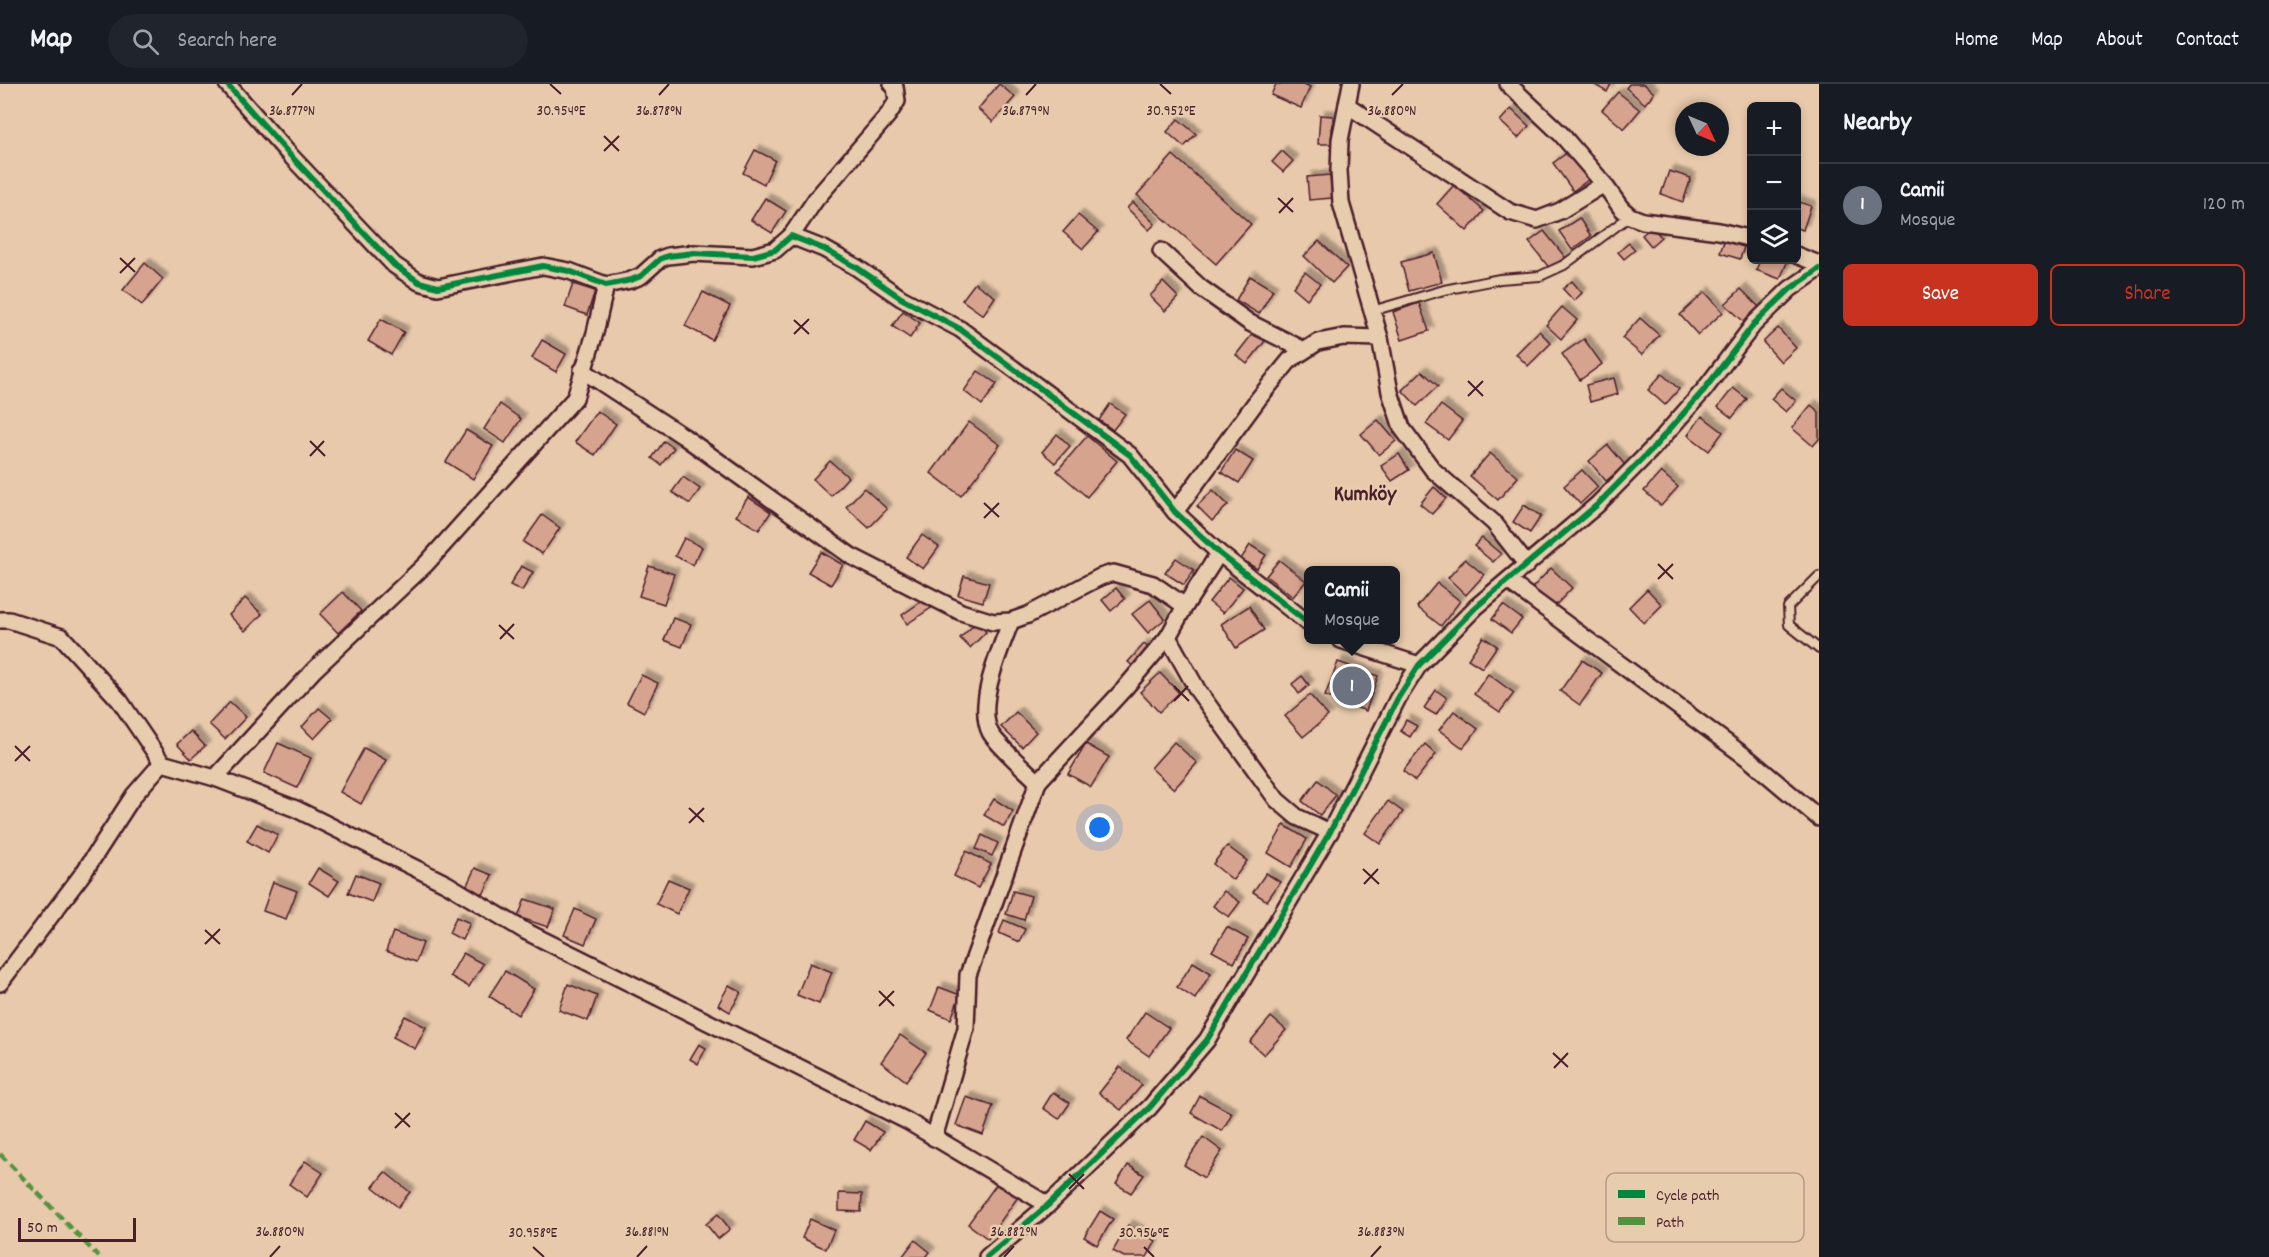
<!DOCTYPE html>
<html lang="en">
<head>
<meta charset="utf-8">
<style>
	:root { --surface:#171b24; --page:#20242c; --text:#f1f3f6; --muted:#9ea1a6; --line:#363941; --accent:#c8321e }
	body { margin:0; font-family:Dekko,sans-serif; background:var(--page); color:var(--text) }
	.controls { position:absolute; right:18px; top:18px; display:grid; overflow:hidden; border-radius:9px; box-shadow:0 3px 9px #0003 }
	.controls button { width:54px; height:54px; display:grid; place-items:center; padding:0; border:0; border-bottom:2px solid var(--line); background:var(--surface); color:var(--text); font:30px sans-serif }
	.compass { position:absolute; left:1675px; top:18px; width:54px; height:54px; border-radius:50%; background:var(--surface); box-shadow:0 3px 9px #0003; rotate:134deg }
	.scale { position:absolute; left:18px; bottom:15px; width:118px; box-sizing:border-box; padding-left:6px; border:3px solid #4a1f2b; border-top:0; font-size:16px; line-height:21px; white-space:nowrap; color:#4a1f2b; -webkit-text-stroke:4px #e7cdae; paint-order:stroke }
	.you { position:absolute; left:1100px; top:744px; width:21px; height:21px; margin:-15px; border:4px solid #fff; border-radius:50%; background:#1a73e8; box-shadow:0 0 0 9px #1a73e833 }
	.badge { display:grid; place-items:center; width:39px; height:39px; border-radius:50%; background:var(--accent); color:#fff; font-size:20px; font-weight:700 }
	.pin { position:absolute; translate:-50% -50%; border:3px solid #fff; box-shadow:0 2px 6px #0006 }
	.popup { position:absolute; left:1304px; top:482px; width:96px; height:78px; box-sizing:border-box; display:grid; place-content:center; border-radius:9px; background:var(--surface); filter:drop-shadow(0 2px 4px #0005); font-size:20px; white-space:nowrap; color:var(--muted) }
	.popup b { font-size:22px; color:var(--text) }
	.popup::after { content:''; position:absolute; left:50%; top:100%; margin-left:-12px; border:12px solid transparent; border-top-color:var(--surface) }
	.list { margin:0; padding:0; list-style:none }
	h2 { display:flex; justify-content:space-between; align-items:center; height:78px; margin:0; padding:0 24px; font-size:26px }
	h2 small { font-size:20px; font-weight:400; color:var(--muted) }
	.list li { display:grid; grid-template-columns:39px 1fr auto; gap:18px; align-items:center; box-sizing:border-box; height:84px; padding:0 24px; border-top:2px solid var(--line) }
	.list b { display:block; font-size:22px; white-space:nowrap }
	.list p { margin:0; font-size:20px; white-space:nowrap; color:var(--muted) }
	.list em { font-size:20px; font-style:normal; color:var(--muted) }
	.actions { display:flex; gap:12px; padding:18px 24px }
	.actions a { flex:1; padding:14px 0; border:2px solid var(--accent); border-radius:9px; text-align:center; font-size:21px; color:var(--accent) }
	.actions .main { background:var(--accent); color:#fff }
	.icon { flex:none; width:33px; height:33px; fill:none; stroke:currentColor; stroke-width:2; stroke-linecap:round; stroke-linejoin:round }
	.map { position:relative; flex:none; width:1819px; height:1173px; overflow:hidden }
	header { display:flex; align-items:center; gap:36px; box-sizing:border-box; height:84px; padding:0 30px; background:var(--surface); border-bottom:2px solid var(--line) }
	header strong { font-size:28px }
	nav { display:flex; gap:33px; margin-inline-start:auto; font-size:21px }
	.search { width:420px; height:54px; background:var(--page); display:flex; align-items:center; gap:15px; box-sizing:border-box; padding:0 21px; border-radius:33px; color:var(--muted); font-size:22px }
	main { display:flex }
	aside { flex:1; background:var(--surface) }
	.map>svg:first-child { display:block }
	.building { fill:#d6a38f; stroke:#4a1f2b; stroke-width:1.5; filter:url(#shadow) }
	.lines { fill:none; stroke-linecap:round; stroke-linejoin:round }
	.lane-casing { stroke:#4a1f2b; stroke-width:12 }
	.street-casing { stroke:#4a1f2b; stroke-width:20 }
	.lane { stroke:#e7cdae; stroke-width:8 }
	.street { stroke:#e7cdae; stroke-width:15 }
	.quiet { stroke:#549240; stroke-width:4.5; stroke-dasharray:9 4.5; stroke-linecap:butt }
	.cycleway-casing { stroke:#e7cdae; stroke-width:10 }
	.cycleway { stroke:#00873e; stroke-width:6 }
	.ticks { fill:none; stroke:#4a1f2b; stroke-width:2 }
	.labels { text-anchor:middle; stroke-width:5; stroke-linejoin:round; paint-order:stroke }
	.quarter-label { font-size:22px; font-weight:bold; fill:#4a1f2b; stroke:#e7cdae }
	.key { fill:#e7cdae; stroke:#b89987; stroke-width:1.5 }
	.key-label { font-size:16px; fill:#4a1f2b }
	.ticks-label { font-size:15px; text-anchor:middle; fill:#4a1f2b; stroke:#e7cdae; stroke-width:5; stroke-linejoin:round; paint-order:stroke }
</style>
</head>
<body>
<header>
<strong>Map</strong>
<div class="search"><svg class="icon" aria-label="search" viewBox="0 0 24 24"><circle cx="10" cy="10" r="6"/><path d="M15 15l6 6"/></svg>Search here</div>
<nav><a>Home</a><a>Map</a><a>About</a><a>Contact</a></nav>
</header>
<main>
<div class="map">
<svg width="1819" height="1173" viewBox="0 0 1819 1173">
	<defs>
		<filter id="shadow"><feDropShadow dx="5" dy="-5" stdDeviation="1.5" flood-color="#0004"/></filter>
	</defs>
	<rect width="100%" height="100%" fill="#e8c9ab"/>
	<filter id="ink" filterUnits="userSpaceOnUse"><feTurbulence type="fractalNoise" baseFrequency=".0167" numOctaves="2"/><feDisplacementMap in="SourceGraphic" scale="12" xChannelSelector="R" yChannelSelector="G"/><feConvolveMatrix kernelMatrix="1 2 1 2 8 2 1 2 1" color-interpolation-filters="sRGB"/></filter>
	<g filter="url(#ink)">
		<!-- building -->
		<g class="building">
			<polygon points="999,0 1015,13 993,38 978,25"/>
			<polygon points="1276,0 1303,0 1310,3 1301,24 1271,11"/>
			<polygon points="1593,0 1611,0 1607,8"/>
			<polygon points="1629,0 1644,0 1654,9 1645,20 1626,4"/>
			<polygon points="1618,8 1640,26 1624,45 1602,26"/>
			<polygon points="1511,25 1529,42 1518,54 1500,37"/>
			<polygon points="1320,31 1333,32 1331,60 1318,60"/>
			<polygon points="1178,35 1196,50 1184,63 1167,48"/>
			<polygon points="755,66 775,76 764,100 743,89"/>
			<polygon points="1282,67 1293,77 1283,88 1272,78"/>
			<polygon points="1568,68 1588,96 1573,107 1553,79"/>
			<polygon points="1173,71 1251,140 1216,180 1137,111"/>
			<polygon points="1669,87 1691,94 1683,118 1661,110"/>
			<polygon points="1330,91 1332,114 1309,116 1307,93"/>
			<polygon points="1454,101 1484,127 1467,147 1437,120"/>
			<polygon points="765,114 786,127 772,149 751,136"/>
			<polygon points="1796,117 1811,122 1803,146 1796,144"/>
			<polygon points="1133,118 1155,140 1149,146 1127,124"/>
			<polygon points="1078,131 1098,148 1083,165 1063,148"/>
			<polygon points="1579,134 1591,152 1572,166 1559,147"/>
			<polygon points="1652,143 1661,153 1651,162 1642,151"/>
			<polygon points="1544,147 1565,173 1550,185 1529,158"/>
			<polygon points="1319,157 1347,183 1332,199 1304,172"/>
			<polygon points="1724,157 1744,163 1740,175 1720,169"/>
			<polygon points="1629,159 1635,166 1624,175 1618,168"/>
			<polygon points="1434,169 1442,198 1409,207 1401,178"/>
			<polygon points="1760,176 1788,176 1780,195 1756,186"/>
			<polygon points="145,179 163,195 142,221 123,206"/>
			<polygon points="1305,188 1320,200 1307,215 1293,203"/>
			<polygon points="1250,192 1273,206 1259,230 1236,216"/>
			<polygon points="1572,197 1582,209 1574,217 1563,205"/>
			<polygon points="1163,198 1178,213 1165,227 1150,212"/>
			<polygon points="975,199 995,213 983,231 962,216"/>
			<polygon points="573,200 595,207 587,231 565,223"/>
			<polygon points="1741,205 1759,223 1744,238 1725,220"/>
			<polygon points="703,208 730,222 712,256 685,242"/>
			<polygon points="1705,208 1723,228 1698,251 1680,231"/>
			<polygon points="1419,219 1429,247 1402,256 1393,228"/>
			<polygon points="1562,223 1577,236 1561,255 1546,241"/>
			<polygon points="903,227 920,239 910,254 892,242"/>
			<polygon points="1640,234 1659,251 1642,271 1622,254"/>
			<polygon points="381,235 404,248 391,271 368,257"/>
			<polygon points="1778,244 1796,264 1781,278 1763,258"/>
			<polygon points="1539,247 1551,259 1528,282 1516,270"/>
			<polygon points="1254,248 1265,257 1247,280 1236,271"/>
			<polygon points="1584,255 1602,280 1580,296 1562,270"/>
			<polygon points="542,256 566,270 556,288 532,274"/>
			<polygon points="978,287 997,300 982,321 964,307"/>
			<polygon points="1422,287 1438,302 1417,322 1402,306"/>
			<polygon points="1662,290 1679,305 1665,321 1648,306"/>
			<polygon points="1614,294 1618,310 1590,318 1586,301"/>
			<polygon points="1733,304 1747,315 1732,334 1718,323"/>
			<polygon points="1781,304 1796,317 1786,328 1771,315"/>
			<polygon points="500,320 521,335 505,359 484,345"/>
			<polygon points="1110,320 1125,330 1113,346 1099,336"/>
			<polygon points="1441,321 1462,337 1448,356 1426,340"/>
			<polygon points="1811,321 1819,328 1819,355 1813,362 1792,344"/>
			<polygon points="597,327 616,340 595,371 575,358"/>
			<polygon points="1702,332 1723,348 1709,367 1688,351"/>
			<polygon points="1378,336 1396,357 1379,371 1361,350"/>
			<polygon points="969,338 1000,361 961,412 931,389"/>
			<polygon points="466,346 493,362 473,395 446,378"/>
			<polygon points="1057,350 1070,362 1055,379 1042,368"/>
			<polygon points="1087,352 1117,377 1087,413 1057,387"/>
			<polygon points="664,357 674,364 661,381 652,374"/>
			<polygon points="1608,361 1625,381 1606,397 1589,377"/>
			<polygon points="1235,366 1253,377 1239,399 1221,388"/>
			<polygon points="1490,369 1518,393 1498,416 1470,392"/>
			<polygon points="1399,370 1409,386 1392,397 1381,382"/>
			<polygon points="830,377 848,393 831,412 813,395"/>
			<polygon points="1582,386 1598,403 1580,420 1564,402"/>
			<polygon points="1661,388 1678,403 1661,422 1644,407"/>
			<polygon points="683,393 700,405 690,420 672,408"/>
			<polygon points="1434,403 1446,414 1432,430 1420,420"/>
			<polygon points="864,404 887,425 869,444 846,423"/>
			<polygon points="1213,406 1228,421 1212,437 1197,422"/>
			<polygon points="748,413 771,428 759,446 736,432"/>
			<polygon points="1524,421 1541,432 1530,449 1513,438"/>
			<polygon points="542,431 560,444 542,470 523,458"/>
			<polygon points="922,451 939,463 923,485 906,473"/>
			<polygon points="684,454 702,463 693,481 675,472"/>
			<polygon points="1482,454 1501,470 1493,478 1474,462"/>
			<polygon points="1250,461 1266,471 1257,485 1241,475"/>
			<polygon points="821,468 843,481 831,501 808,488"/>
			<polygon points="1176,474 1194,486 1184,501 1165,489"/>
			<polygon points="1465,475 1484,491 1466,511 1448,494"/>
			<polygon points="1279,476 1306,497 1293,513 1266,492"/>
			<polygon points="521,482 533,488 522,507 510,501"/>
			<polygon points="649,482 674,490 664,520 639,512"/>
			<polygon points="1551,484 1572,504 1553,524 1532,504"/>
			<polygon points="964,492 989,499 983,518 958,511"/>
			<polygon points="1229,493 1243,504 1223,529 1209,518"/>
			<polygon points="1437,499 1460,517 1441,542 1417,523"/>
			<polygon points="1116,504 1125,515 1111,527 1102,516"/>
			<polygon points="1647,505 1662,521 1644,539 1629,523"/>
			<polygon points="343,508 361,527 338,549 320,530"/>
			<polygon points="245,514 262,530 245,547 229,531"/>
			<polygon points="925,515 931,524 907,540 902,531"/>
			<polygon points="1150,516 1165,535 1148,549 1132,530"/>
			<polygon points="1503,521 1522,535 1511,549 1492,535"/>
			<polygon points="1249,522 1264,546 1236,564 1221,540"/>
			<polygon points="673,534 691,540 682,563 664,556"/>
			<polygon points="977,538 986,548 970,564 960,554"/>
			<polygon points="1483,553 1497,562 1482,584 1468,575"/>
			<polygon points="1144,560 1151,566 1135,584 1128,578"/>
			<polygon points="1582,576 1602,589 1580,621 1560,607"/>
			<polygon points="1338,578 1378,592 1366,627 1325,612"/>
			<polygon points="1160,589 1179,609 1159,628 1140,608"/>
			<polygon points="1488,590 1514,609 1500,628 1474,610"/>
			<polygon points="641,591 658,599 644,628 627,619"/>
			<polygon points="1302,592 1309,601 1299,610 1292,600"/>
			<polygon points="1436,606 1447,614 1436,631 1424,624"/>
			<polygon points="1310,611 1328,632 1303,653 1285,632"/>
			<polygon points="230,618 246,633 225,655 209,640"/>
			<polygon points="319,624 332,635 314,655 302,643"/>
			<polygon points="1454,627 1478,645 1463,664 1439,646"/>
			<polygon points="1016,628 1036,648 1022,663 1001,643"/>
			<polygon points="1406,636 1417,642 1410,653 1400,647"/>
			<polygon points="191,647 205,662 191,675 177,660"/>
			<polygon points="1174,658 1197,679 1174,705 1151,684"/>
			<polygon points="278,659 311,674 297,704 264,689"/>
			<polygon points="1086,660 1109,673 1091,703 1068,690"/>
			<polygon points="1425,660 1436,670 1415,697 1403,687"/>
			<polygon points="364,664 386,676 361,720 340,708"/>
			<polygon points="1318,696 1336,711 1320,731 1302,717"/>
			<polygon points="994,715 1013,727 1004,743 984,731"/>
			<polygon points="1388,717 1403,728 1380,760 1365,749"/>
			<polygon points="257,740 278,751 268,769 247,757"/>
			<polygon points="1284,741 1307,755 1291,783 1268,769"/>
			<polygon points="982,751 998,759 992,772 976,765"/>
			<polygon points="1227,762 1247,777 1233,796 1213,780"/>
			<polygon points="966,767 991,780 978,804 954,792"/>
			<polygon points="318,784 339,797 329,812 309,799"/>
			<polygon points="475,784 492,791 483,811 466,803"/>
			<polygon points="1266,789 1280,798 1267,817 1253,808"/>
			<polygon points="356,790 379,799 372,818 348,809"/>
			<polygon points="668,795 689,804 677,830 656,820"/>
			<polygon points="273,798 297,807 286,835 263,827"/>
			<polygon points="1013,807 1031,812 1024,836 1006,830"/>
			<polygon points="1224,807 1240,818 1229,833 1213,822"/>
			<polygon points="525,815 555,825 548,843 518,833"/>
			<polygon points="575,825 596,835 585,860 564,851"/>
			<polygon points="456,833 470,839 462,856 449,849"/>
			<polygon points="1004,836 1025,845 1019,858 999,849"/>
			<polygon points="1227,843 1248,855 1234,879 1212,867"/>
			<polygon points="393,848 423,859 416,878 386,867"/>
			<polygon points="463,869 483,880 469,903 450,892"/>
			<polygon points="1193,878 1211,889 1195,915 1177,903"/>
			<polygon points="810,879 832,888 819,920 797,911"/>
			<polygon points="505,887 534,905 518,931 489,912"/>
			<polygon points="568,900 597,912 588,937 559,926"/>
			<polygon points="729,901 741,908 730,928 718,921"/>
			<polygon points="939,903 960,911 951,935 930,926"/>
			<polygon points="1145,928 1169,944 1149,972 1126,956"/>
			<polygon points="405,932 426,943 415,965 393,953"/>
			<polygon points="1271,933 1286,946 1264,971 1250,958"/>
			<polygon points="900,951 926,969 906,997 881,978"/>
			<polygon points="699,960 706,964 698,980 690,975"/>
			<polygon points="1120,983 1142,1001 1121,1026 1099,1009"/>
			<polygon points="1053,1008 1070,1019 1059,1035 1043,1024"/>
			<polygon points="1200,1012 1232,1029 1222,1047 1191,1029"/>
			<polygon points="966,1013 993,1022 983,1051 956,1041"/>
			<polygon points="865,1037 883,1048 871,1066 854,1056"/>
			<polygon points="1203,1053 1222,1067 1204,1094 1184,1081"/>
			<polygon points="305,1077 323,1089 307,1113 289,1100"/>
			<polygon points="1128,1081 1144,1091 1131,1109 1116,1100"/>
			<polygon points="385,1088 410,1108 398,1123 373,1103"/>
			<polygon points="998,1098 1018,1113 988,1155 968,1140"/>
			<polygon points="839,1109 862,1110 861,1128 839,1127"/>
			<polygon points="1100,1127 1113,1135 1097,1161 1084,1153"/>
			<polygon points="718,1130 730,1145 718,1155 706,1140"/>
			<polygon points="810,1135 834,1146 826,1165 802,1154"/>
			<polygon points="1128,1141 1156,1157 1147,1173 1124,1173 1113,1167"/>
			<polygon points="915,1156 930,1168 926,1173 902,1173"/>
		</g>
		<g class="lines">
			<!-- lane casing -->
			<g class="lane-casing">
				<g id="lane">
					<polyline points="1372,227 1444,206 1500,195 1540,192 1564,181 1630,132"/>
					<polyline points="1819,492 1788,523 1789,541 1819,565"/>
				</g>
			</g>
			<!-- street casing -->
			<g class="street-casing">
				<g id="street">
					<polyline points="227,0 289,70 394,181 419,198 438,203 543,182 569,187 606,201 631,196 641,192 660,175 668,172 694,169 753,172 775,166 791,152 824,165 856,183 901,214 960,245 1130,371 1175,428 1219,469 1308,539"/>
					<polyline points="1351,0 1340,56 1339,87 1341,119 1380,254 1390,308 1402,344 1433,386 1494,439 1527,481"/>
					<polyline points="1508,0 1561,50 1604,100 1621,124 1630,132 1643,137 1719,147 1752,155"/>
					<polyline points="1347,21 1510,128 1537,136 1560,127 1604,100"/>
					<polyline points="791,152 816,115 888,31 897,17 895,3 892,0"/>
					<polyline points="1161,167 1201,204 1250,239 1304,266"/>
					<polyline points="1796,171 1819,180"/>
					<polyline points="582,286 683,352 851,472 961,528 993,538 1011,537 1028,531 1100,493 1113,489 1153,500 1185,522"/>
					<polyline points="1175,428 1259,314 1290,276 1318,258 1344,253 1380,254"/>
					<polyline points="1219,469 1185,522 1168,553 1198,607 1277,716 1297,733 1330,748"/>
					<polyline points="1508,497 1750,676 1819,734"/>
					<polyline points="0,536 9,536 62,553 120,617 162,679 215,694 296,725 447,800 525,847 907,1037 1048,1121"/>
					<polyline points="1341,556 1419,581"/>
					<polyline points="215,694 314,586 426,480 575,314 595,249 606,201"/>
					<polyline points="1038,698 1125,604 1168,553"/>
					<polyline points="0,899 84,788 134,711 162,679"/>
					<path d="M934,1054L966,944L968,891L1038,698C1028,688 995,659 990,648C976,619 1000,566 1011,537"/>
					<polyline points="987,1173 1048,1121 1150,1023 1207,956 1330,748 1398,614 1419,581 1476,523 1597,421 1654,363 1704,306 1754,240 1790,205 1819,185"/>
				</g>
			</g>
			<!-- lane -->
			<use href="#lane" class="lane"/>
			<!-- street -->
			<use href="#street" class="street"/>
			<!-- quiet -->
			<polyline class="quiet" points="0,1070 99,1173"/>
			<!-- cycleway casing -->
			<g class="cycleway-casing">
				<g id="cycleway">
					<polyline points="227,0 289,70 394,181 419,198 438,203 543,182 569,187 606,201 631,196 641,192 660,175 668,172 694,169 753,172 775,166 791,152 824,165 856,183 901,214 960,245 1130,371 1175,428 1219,469 1308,539"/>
					<polyline points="987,1173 1048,1121 1150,1023 1207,956 1330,748 1398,614 1419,581 1476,523 1597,421 1654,363 1704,306 1754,240 1790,205 1819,185"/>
				</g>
			</g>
			<!-- cycleway -->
			<use href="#cycleway" class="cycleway"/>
		</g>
	</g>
	<!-- ticks -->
	<path class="ticks" d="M550,0L561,10M1160,0L1171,10M292,11L302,0M659,11L669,0M1026,11L1036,0M1392,11L1403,0M604,52L619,67M604,67L619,52M1278,114L1293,128M1279,129L1293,114M120,174L135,188M120,189L135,174M794,236L809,250M794,250L809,235M1468,297L1483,312M1468,312L1483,297M310,357L325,372M310,372L324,357M984,419L999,433M984,434L999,419M1658,480L1673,495M1658,495L1673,480M499,541L514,555M500,555L514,540M1174,602L1189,617M1174,617L1188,602M15,662L30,677M15,677L30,662M689,724L704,738M689,739L704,724M1363,785L1379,800M1364,800L1378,785M205,846L220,860M205,860L220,845M879,907L894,922M879,922L894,907M1553,969L1568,983M1554,984L1568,969M395,1029L410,1043M395,1044L410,1029M1069,1090L1084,1105M1069,1105L1084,1090M533,1163L544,1173M1144,1163L1154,1173M270,1173L280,1162M637,1173L647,1162M1004,1173L1014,1162M1371,1173L1381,1162"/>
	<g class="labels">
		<!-- quarter labels -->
		<g class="quarter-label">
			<text x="1365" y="416">Kumköy</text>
		</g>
	</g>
	<!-- legend -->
	<rect x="1606" y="1089" width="198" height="69" rx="9" class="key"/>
	<rect x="1618" y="1106" width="27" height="8" fill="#00873e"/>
	<rect x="1618" y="1133" width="27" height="8" fill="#549240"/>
	<g class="key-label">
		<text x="1656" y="1116">Cycle path</text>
		<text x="1656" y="1143">Path</text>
	</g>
	<g class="ticks-label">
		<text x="561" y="31">30.954°E</text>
		<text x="1171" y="31">30.952°E</text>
		<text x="1026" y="31">36.879°N</text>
		<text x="292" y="31">36.877°N</text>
		<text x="659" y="31">36.878°N</text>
		<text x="1392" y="31">36.880°N</text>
		<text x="280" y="1152">36.880°N</text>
		<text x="647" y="1152">36.881°N</text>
		<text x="1014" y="1152">36.882°N</text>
		<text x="1381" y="1152">36.883°N</text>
		<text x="533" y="1153">30.958°E</text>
		<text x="1144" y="1153">30.956°E</text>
	</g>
</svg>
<div class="controls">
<button>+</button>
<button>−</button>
<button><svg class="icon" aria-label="layers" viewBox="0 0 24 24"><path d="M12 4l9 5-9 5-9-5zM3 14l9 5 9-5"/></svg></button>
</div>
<svg class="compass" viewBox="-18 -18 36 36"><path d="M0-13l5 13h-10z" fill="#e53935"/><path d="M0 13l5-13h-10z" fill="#9ea1a6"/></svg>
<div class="scale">50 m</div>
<div class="you"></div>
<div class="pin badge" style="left:1352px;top:602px;background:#6b7280">1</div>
<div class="popup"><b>Camii</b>Mosque</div>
</div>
<aside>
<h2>Nearby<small></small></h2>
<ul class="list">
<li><span class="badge" style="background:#6b7280">1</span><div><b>Camii</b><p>Mosque</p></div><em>120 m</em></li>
</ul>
<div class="actions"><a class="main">Save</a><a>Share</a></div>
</aside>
</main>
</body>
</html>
